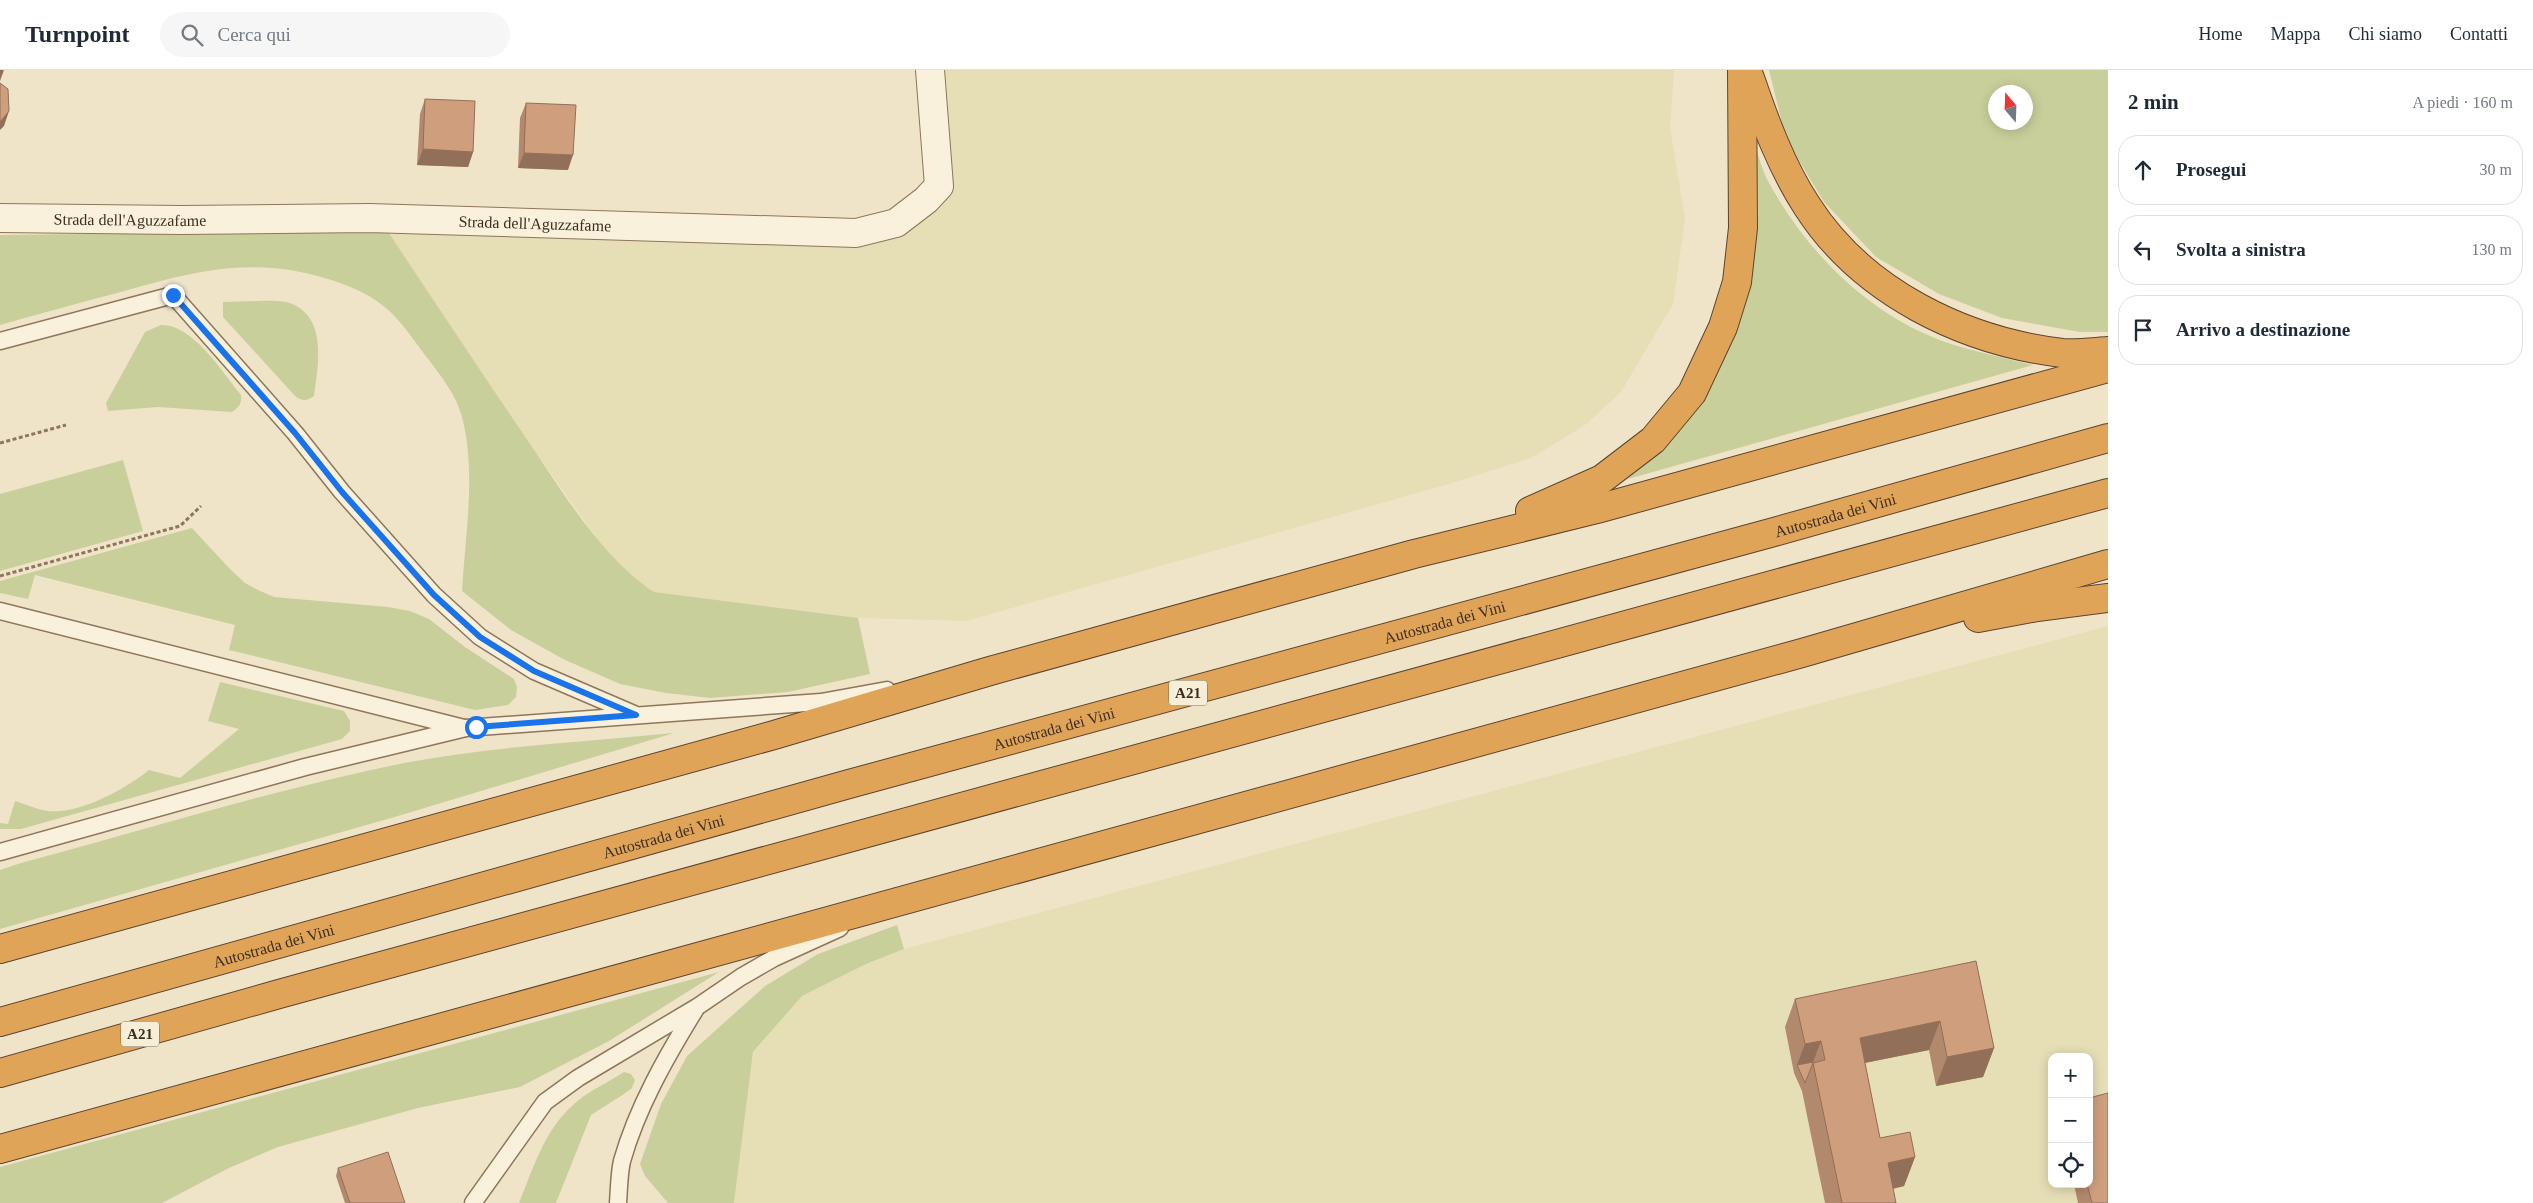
<!DOCTYPE html>
<html lang="it">
<head>
<meta charset="utf-8">
<style>
	:root { --surface:#fff; --page:#f6f6f7; --text:#1f2937; --muted:#747a83; --line:#e0e1e3 }
	body { margin:0; font-family:Georgia,serif; background:var(--page); color:var(--text) }
	.controls { position:absolute; right:15px; bottom:15px; display:grid; overflow:hidden; border-radius:10px; box-shadow:0 2px 12px #0003 }
	.controls button { width:45px; height:45px; display:grid; place-items:center; padding:0; border:0; border-bottom:1px solid var(--line); background:var(--surface); color:var(--text); font:25px sans-serif }
	.compass { position:absolute; left:1988px; top:15px; width:45px; height:45px; border-radius:50%; background:var(--surface); box-shadow:0 2px 12px #0003; rotate:341deg }
	.stop { position:absolute; width:15px; height:15px; margin:-11px; border:4px solid #1a73e8; border-radius:50%; background:#fff }
	.stop.end { background:#1a73e8; border-color:#fff; box-shadow:0 1px 5px #0008 }
	.list { margin:0; padding:0; list-style:none }
	h2 { display:flex; justify-content:space-between; align-items:center; height:65px; margin:0; padding:0 20px; font-size:21px }
	h2 small { font-size:16px; font-weight:400; color:var(--muted) }
	.list li { display:grid; grid-template-columns:32px 1fr auto; gap:15px; align-items:center; box-sizing:border-box; height:70px; margin:0 10px 10px; padding:0 10px; border:1px solid var(--line); border-radius:20px }
	.list b { display:block; font-size:19px; white-space:nowrap }
	.list em { font-size:16px; font-style:normal; color:var(--muted) }
	.icon { flex:none; width:28px; height:28px; fill:none; stroke:currentColor; stroke-width:2; stroke-linecap:round; stroke-linejoin:round }
	.map { position:relative; flex:none; width:2108px; height:1133px; overflow:hidden }
	header { display:flex; align-items:center; gap:30px; box-sizing:border-box; height:70px; padding:0 25px; background:var(--surface); border-bottom:1px solid var(--line) }
	header strong { font-size:24px }
	nav { display:flex; gap:28px; margin-inline-start:auto; font-size:18px }
	.search { width:350px; height:45px; background:var(--page); display:flex; align-items:center; gap:12px; box-sizing:border-box; padding:0 18px; border-radius:28px; color:var(--muted); font-size:19px }
	main { display:flex }
	aside { flex:1; background:var(--surface) }
	.map>svg:first-child { display:block }
	.farmland { fill:#e6deb5; fill-rule:evenodd }
	.green { fill:#c9cf9b; fill-rule:evenodd }
	.lines { fill:none; stroke-linecap:round; stroke-linejoin:round }
	.lane-casing { stroke:#8d765c; stroke-width:19 }
	.street-casing { stroke:#8d765c; stroke-width:30 }
	.highway-casing { stroke:#5b4430; stroke-width:30 }
	.path { stroke:#8d765c; stroke-width:3; stroke-dasharray:4 2.5; stroke-linecap:butt }
	.lane { stroke:#faf1dc; stroke-width:16 }
	.street { stroke:#faf1dc; stroke-width:28 }
	.highway { stroke:#e0a458; stroke-width:28 }
	.wall { fill:#b2896c }
	.shaded-wall { fill:#916f58 }
	.building { fill:#cf9f7d; stroke:#916f58 }
	.route { stroke:#1a73e8; stroke-width:6 }
	.labels { text-anchor:middle; stroke-width:4; stroke-linejoin:round; paint-order:stroke }
	.shield { fill:#f7eed8; stroke:#756857; stroke-width:1 }
	.shield-label { font-size:15px; font-weight:bold; fill:#3d2e20 }
	.street-label { font-size:16px; fill:#3d2e20; stroke:#f7eed8 }
</style>
</head>
<body>
<header>
<strong>Turnpoint</strong>
<div class="search"><svg class="icon" aria-label="search" viewBox="0 0 24 24"><circle cx="10" cy="10" r="6"/><path d="M15 15l6 6"/></svg>Cerca qui</div>
<nav><a>Home</a><a>Mappa</a><a>Chi siamo</a><a>Contatti</a></nav>
</header>
<main>
<div class="map">
<svg width="2108" height="1133" viewBox="0 0 2108 1133">
	<rect width="100%" height="100%" fill="#f0e4c8"/>
	<!-- farmland -->
	<g class="farmland">
		<polygon points="929,0 1674,0 1670,57 1685,149 1673,234 1621,322 1584,356 1531,388 1449,414 966,551 858,548 654,522 633,508 606,481 539,387 389,163 857,165 938,119"/>
		<path d="M2108,556V1133H734L753,983L802,926L866,894L904,879ZM2052,987H2089V1114H2052Z"/>
	</g>
	<!-- green -->
	<g class="green">
		<path d="M1769,0H2108V262H2080L2002,248L1939,224L1876,187L1824,132L1786,69ZM1996,22H2026V52H1996Z"/>
		<path d="M1755,75C1759,87 1762,100 1768,111C1807,183 1870,246 1948,273C1976,282 2005,288 2033,295L1628,409L1655,382L1750,205L1758,149Z"/>
		<path d="M170,163H389C432,228 476,294 520,359C557,413 599,486 654,522L858,548L870,604L788,622L710,628L666,623L620,614L563,589L511,560L462,521C465,466 476,406 463,351C457,323 436,300 419,277C408,262 397,246 382,235C366,222 347,215 328,209C250,185 192,202 117,223C78,233 39,244 0,255V165Z"/>
		<path d="M255,231C265,231 280,230 290,233C328,247 318,296 314,326C307,331 303,331 296,327L223,247V232Z"/>
		<path d="M161,255C193,254 222,302 241,325C242,334 239,337 232,342L158,337L108,341L106,333L145,262Z"/>
		<polygon points="123,390 143,461 0,501 0,424"/>
		<polygon points="192,458 229,498 245,513 258,520 274,527 388,537 410,541 429,549 465,577 514,609 517,617 516,627 508,635 475,640 229,580 235,555 35,505 28,529 0,523 0,511"/>
		<path d="M220,612L344,641L350,651V661L342,669L21,759H0V753L8,754L15,731C25,734 38,740 49,741C81,744 125,719 149,700L180,708L239,659L208,651Z"/>
		<path d="M674,663L398,746L0,859V800L21,793C148,759 275,719 404,693C493,676 585,672 674,663Z"/>
		<polygon points="897,855 904,879 866,894 802,926 753,982 734,1133 668,1133 645,1106 640,1094 661,1034 687,986 765,916 818,884"/>
		<polygon points="719,902 609,971 520,1017 418,1038 278,1077 229,1098 162,1133 0,1133 0,1097"/>
		<path d="M624,1002L631,1004L635,1010L632,1018L624,1024L591,1045L556,1133H519C533,1099 544,1061 572,1036C586,1022 607,1013 624,1002Z"/>
	</g>
	<g class="lines">
		<!-- lane casing -->
		<g class="lane-casing">
			<g id="lane">
				<polyline points="0,271 173,225 295,363 342,422 434,525 480,567 534,601 634,644"/>
				<polyline points="0,541 464,658"/>
				<polyline points="0,782 305,697 466,658 821,632 887,620"/>
				<polyline points="473,1133 545,1032 578,1008 697,937 741,907 774,888 840,858"/>
				<path d="M618,1133C619,1120 619,1104 622,1091C637,1038 666,987 695,940"/>
			</g>
		</g>
		<!-- street casing -->
		<g class="street-casing">
			<g id="street">
				<path id="s1" d="M0,148L181,150L369,148L856,163L896,153L926,130L939,116L930,0"/>
			</g>
		</g>
		<!-- highway casing -->
		<g class="highway-casing">
			<g id="highway">
				<path d="M1750,8C1765,52 1781,96 1807,136C1862,222 1963,271 2062,283C2077,284 2093,282 2108,281"/>
				<polyline points="1530,441 1602,409 1653,370 1692,323 1723,257 1737,212 1743,158 1742,0"/>
				<polyline points="1978,548 2037,537 2108,528"/>
				<polyline points="0,879 774,665 990,601 1414,484 1597,439 2108,298"/>
				<path id="s2" d="M0,952L849,714L1774,462L2108,368"/>
				<polyline points="0,1003 279,924 2108,423"/>
				<polyline points="0,1079 1802,583 2108,494"/>
			</g>
		</g>
		<!-- path -->
		<g class="path">
			<polyline points="0,373 66,355"/>
			<polyline points="0,506 180,456 201,436"/>
		</g>
		<!-- lane -->
		<use href="#lane" class="lane"/>
		<!-- street -->
		<use href="#street" class="street"/>
		<!-- highway -->
		<use href="#highway" class="highway"/>
	</g>
	<!-- wall -->
	<g class="wall">
		<polygon points="425,29 473,82 468,97 417,95 420,44"/>
		<polygon points="526,33 568,100 518,98 520,48"/>
		<polygon points="1976,891 1994,978 1983,1007 1936,1016 1929,980 1865,993 1880,1068 1915,1087 1904,1116 1893,1119 1896,1133 1825,1133 1802,1021 1794,1003 1785,957 1795,929"/>
		<polygon points="338,1098 405,1133 345,1133 336,1106"/>
		<polygon points="2074,1114 2089,1114 2108,1133 2078,1133"/>
	</g>
	<!-- shaded-wall -->
	<g class="shaded-wall">
		<polygon points="0,0 4,0 0,11"/>
		<polygon points="9,41 4,56 0,60 0,52"/>
		<polygon points="423,79 473,82 468,97 417,95"/>
		<polygon points="524,83 573,85 568,100 518,98"/>
		<polygon points="1940,951 1929,980 1849,996 1860,968"/>
		<polygon points="1821,971 1810,1000 1797,995 1805,974"/>
		<polygon points="1994,978 1983,1007 1936,1016 1947,987"/>
		<polygon points="1915,1087 1904,1116 1877,1122 1888,1093"/>
	</g>
	<!-- building -->
	<g class="building">
		<polygon points="0,13 8,19 9,41 0,52"/>
		<polygon points="425,29 475,31 473,82 423,79"/>
		<polygon points="526,33 576,35 573,85 524,83"/>
		<polygon points="1976,891 1994,978 1947,987 1940,951 1860,968 1880,1068 1910,1062 1915,1087 1888,1093 1896,1133 1842,1133 1813,993 1825,990 1821,971 1805,974 1795,929"/>
		<polygon points="1813,992 1813,993 1805,1013 1797,995"/>
		<polygon points="2108,1023 2108,1133 2092,1133 2087,1114 2089,1114 2089,1028"/>
		<polygon points="388,1082 405,1133 350,1133 338,1098"/>
	</g>
	<g class="lines">
		<!-- route -->
		<polyline class="route" points="173,225 295,363 342,422 434,525 480,567 534,601 636,645 476,657"/>
	</g>
	<g class="labels">
		<!-- shield labels -->
		<g class="shield">
			<rect x="1169" y="610.5" width="38" height="25" rx="4"/>
			<rect x="121" y="951.5" width="38" height="25" rx="4"/>
		</g>
		<g class="shield-label">
			<text x="1188" y="628">A21</text>
			<text x="140" y="969">A21</text>
		</g>
		<!-- street labels -->
		<g class="street-label">
			<text dy="6" stroke="none"><textPath href="#s1" startOffset="130">Strada dell'Aguzzafame</textPath></text>
			<text dy="6" stroke="none"><textPath href="#s1" startOffset="535">Strada dell'Aguzzafame</textPath></text>
			<text dy="6" stroke="none"><textPath href="#s2" startOffset="1904">Autostrada dei Vini</textPath></text>
			<text dy="6" stroke="none"><textPath href="#s2" startOffset="1499">Autostrada dei Vini</textPath></text>
			<text dy="6" stroke="none"><textPath href="#s2" startOffset="1094">Autostrada dei Vini</textPath></text>
			<text dy="6" stroke="none"><textPath href="#s2" startOffset="689">Autostrada dei Vini</textPath></text>
			<text dy="6" stroke="none"><textPath href="#s2" startOffset="284">Autostrada dei Vini</textPath></text>
		</g>
	</g>
</svg>
<div class="controls">
<button>+</button>
<button>−</button>
<button><svg class="icon" aria-label="locate" viewBox="0 0 24 24"><circle cx="12" cy="12" r="6"/><path d="M12 2v4M12 18v4M2 12h4M18 12h4"/></svg></button>
</div>
<svg class="compass" viewBox="-18 -18 36 36"><path d="M0-13l5 13h-10z" fill="#e53935"/><path d="M0 13l5-13h-10z" fill="#747a83"/></svg>
<div class="stop" style="left:476px;top:657px"></div>
<div class="stop end" style="left:173px;top:225px"></div>
</div>
<aside>
<h2>2 min<small>A piedi · 160 m</small></h2>
<ul class="list">
<li><svg class="icon" aria-label="ahead" viewBox="0 0 24 24"><path d="M12 20V5M6 11l6-6 6 6"/></svg><div><b>Prosegui</b></div><em>30 m</em></li>
<li><svg class="icon" aria-label="left" viewBox="0 0 24 24"><path d="M17 20v-9H6M10 6l-5 5 5 5"/></svg><div><b>Svolta a sinistra</b></div><em>130 m</em></li>
<li><svg class="icon" aria-label="arrive" viewBox="0 0 24 24"><path d="M6 21V4h12l-3 4 3 4H6"/></svg><div><b>Arrivo a destinazione</b></div></li>
</ul>
</aside>
</main>
</body>
</html>
